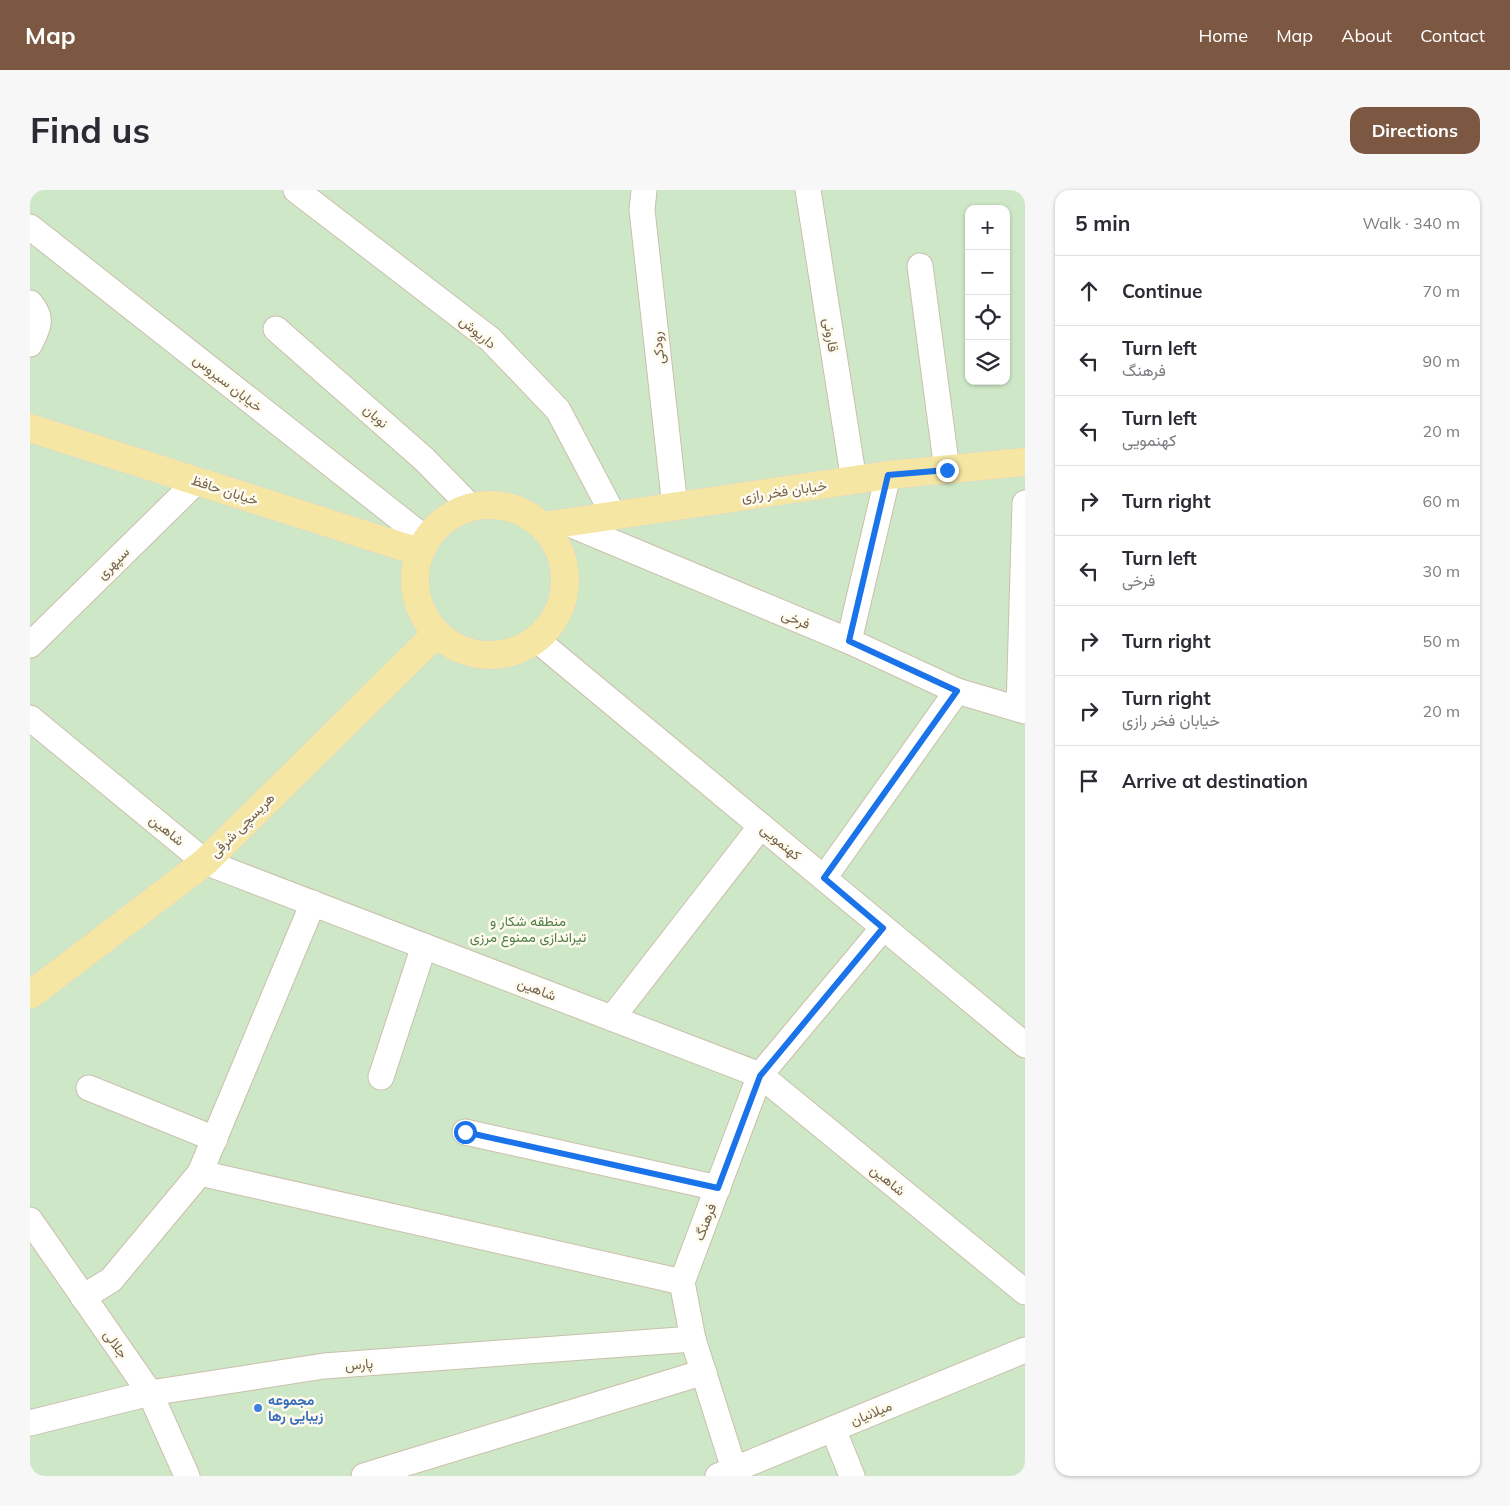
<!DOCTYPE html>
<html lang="en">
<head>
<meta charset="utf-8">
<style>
	:root { --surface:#fff; --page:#f7f7f7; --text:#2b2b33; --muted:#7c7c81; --line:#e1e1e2; --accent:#7c5742 }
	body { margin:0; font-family:Mulish,Vazirmatn,sans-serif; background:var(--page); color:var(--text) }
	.controls { position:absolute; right:15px; top:15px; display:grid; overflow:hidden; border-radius:10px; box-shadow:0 1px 4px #0004 }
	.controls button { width:45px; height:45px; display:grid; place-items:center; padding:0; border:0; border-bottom:1px solid var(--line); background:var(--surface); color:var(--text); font:25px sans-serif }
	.stop { position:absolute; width:15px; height:15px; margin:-11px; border:4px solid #1a73e8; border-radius:50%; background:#fff }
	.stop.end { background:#1a73e8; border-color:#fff; box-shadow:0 1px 5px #0008 }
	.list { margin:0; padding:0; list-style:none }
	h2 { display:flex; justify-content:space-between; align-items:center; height:65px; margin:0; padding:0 20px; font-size:21px }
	h2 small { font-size:16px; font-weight:400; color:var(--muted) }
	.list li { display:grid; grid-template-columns:32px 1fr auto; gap:15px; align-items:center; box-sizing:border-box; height:70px; padding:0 20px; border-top:1px solid var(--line) }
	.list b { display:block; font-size:19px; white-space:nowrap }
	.list p { margin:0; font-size:16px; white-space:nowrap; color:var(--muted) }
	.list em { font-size:16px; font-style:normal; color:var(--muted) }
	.icon { flex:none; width:28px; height:28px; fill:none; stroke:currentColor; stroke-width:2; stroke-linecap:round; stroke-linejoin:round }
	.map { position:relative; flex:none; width:995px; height:1286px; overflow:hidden; border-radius:15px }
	header { display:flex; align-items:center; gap:30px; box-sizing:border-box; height:70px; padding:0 25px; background:var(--accent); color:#fff }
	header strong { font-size:24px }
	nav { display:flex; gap:28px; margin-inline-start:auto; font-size:18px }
	.intro { display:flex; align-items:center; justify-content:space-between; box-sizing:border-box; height:120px; padding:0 30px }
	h1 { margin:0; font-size:35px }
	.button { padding:12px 22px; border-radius:15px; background:var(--accent); color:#fff; font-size:18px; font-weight:700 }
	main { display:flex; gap:30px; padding:0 30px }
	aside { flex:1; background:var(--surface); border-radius:15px; box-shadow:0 1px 4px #0004 }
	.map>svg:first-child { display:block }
	.green { fill:#cee8c7; fill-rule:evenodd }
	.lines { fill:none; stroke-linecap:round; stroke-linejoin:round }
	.minor-casing { stroke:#cabfab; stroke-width:27 }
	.major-casing { stroke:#dbd6d1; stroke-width:29 }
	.minor { stroke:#fff; stroke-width:25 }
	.major { stroke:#f6e6a4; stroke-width:28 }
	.route { stroke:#1a73e8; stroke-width:6 }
	.shop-dot { fill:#3f7fe0; stroke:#fefbee; stroke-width:2 }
	.labels { text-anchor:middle; stroke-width:5; stroke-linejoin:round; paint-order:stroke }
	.street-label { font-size:14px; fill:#74624d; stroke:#fefbee }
	.park-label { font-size:14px; fill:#4f7e49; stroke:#fefbee }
	.shop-label { font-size:14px; font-weight:bold; fill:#366cbe; stroke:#fefbee; text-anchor:start }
</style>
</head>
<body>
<header>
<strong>Map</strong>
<nav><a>Home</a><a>Map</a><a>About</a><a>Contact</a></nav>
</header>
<div class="intro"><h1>Find us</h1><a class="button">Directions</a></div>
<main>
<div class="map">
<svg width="995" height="1286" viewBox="0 0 995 1286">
	<rect width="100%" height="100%" fill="#fbf7e8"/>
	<!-- green -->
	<path class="green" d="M0,0H995V1286H0ZM939,19H976V191H939Z"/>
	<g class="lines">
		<!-- minor casing -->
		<g class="minor-casing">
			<g id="minor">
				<polyline points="266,0 460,149 528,220 584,326"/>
				<polyline points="614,0 612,20 645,317"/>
				<polyline points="778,0 824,291"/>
				<polyline points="0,37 396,349"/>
				<polyline points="890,76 917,280"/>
				<path d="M0,113C14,129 8,137 0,154"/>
				<polyline points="246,139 394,269 442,318"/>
				<polyline points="537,333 819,451 927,501 995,521"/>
				<polyline points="507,450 995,855"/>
				<polyline points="819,451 858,285"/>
				<polyline points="0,455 167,291"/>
				<polyline points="989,519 995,313"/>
				<polyline points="0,528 175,672 730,885 995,1102"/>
				<polyline points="794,688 927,501"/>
				<polyline points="582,828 731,636"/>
				<polyline points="351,887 394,756"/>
				<polyline points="59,898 185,949"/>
				<polyline points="435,942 688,998"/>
				<polyline points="170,983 652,1092"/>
				<polyline points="0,1030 120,1203 157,1286"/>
				<polyline points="53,1107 81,1090 170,983 283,713"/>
				<polyline points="0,1233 120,1203 294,1176 663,1149"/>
				<polyline points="803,1239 822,1286"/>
				<polyline points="704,1279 663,1149 652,1092 730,885 853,738"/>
				<polyline points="334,1286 674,1182"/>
				<polyline points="688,1286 995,1160"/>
			</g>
		</g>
		<!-- major casing -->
		<g class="major-casing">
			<g id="major">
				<polyline points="0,238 389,362"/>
				<circle cx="460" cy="390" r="75"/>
				<polyline points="513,336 858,285 995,272"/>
				<polyline points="0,805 175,672 406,444"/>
			</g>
		</g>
		<!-- minor -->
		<use href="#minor" class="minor"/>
		<!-- major -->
		<use href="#major" class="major"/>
	</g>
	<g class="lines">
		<!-- route -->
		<polyline class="route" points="435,942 688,998 730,886 853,738 794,688 927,501 819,451 858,285 917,280"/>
	</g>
	<!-- markers -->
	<circle class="shop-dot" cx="228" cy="1218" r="5"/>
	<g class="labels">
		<!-- street labels -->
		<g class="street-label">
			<text transform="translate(448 142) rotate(40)" y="5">داریوش</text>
			<text transform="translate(801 145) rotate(81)" y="5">قارونی</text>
			<text transform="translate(628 158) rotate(-96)" y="5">رودکی</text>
			<text transform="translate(198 193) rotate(38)" y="5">خیابان سیروس</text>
			<text transform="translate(346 226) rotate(41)" y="5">نوبان</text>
			<text transform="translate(195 300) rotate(18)" y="5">خیابان حافظ</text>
			<text transform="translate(754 301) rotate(-8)" y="5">خیابان فخر رازی</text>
			<text transform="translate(83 373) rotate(-45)" y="5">سپهری</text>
			<text transform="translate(766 429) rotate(23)" y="5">فرخی</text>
			<text transform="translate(212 635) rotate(-45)" y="5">هریسچی شرقی</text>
			<text transform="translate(137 640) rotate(39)" y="5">شاهین</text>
			<text transform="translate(751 652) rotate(40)" y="5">کهنمویی</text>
			<text transform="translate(507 799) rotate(21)" y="5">شاهین</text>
			<text transform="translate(858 990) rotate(39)" y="5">شاهین</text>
			<text transform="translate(675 1032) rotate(-69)" y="5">فرهنگ</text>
			<text transform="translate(86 1154) rotate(55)" y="5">جلالی</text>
			<text transform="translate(329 1174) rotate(-4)" y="5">پارس</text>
			<text transform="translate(841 1223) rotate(-22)" y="5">میلانیان</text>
		</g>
		<!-- park labels -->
		<g class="park-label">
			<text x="498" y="736">منطقه شکار و<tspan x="498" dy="16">تیراندازی ممنوع مرزی</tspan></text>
		</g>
		<!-- shop labels -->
		<g class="shop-label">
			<text x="238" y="1215">مجموعه<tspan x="238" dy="16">زیبایی رها</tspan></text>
		</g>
	</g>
</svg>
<div class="controls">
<button>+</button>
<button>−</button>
<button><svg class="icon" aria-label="locate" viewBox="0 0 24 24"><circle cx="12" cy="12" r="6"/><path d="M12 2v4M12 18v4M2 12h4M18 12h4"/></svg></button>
<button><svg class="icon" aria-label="layers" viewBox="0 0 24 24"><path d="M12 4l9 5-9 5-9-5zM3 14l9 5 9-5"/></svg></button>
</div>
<div class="stop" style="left:435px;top:942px"></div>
<div class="stop end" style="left:917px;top:280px"></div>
</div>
<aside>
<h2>5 min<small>Walk · 340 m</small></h2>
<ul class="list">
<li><svg class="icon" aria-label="ahead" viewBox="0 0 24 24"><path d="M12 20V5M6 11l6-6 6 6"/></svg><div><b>Continue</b></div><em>70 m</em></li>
<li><svg class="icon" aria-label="left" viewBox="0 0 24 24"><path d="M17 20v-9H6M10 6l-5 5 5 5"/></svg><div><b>Turn left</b><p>فرهنگ</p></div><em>90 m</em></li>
<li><svg class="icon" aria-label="left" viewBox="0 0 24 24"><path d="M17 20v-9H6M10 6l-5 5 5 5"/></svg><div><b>Turn left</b><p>کهنمویی</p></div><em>20 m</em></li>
<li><svg class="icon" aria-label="right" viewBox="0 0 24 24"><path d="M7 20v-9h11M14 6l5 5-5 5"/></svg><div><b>Turn right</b></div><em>60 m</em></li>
<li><svg class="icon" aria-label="left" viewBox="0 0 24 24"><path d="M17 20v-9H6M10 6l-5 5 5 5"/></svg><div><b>Turn left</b><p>فرخی</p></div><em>30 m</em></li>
<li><svg class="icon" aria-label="right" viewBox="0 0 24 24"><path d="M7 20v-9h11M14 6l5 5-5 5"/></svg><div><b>Turn right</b></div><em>50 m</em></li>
<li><svg class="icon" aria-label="right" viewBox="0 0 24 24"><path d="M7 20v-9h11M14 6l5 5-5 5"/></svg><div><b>Turn right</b><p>خیابان فخر رازی</p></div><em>20 m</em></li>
<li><svg class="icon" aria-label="arrive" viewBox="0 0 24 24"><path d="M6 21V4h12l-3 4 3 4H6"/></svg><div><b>Arrive at destination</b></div></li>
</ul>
</aside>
</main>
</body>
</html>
